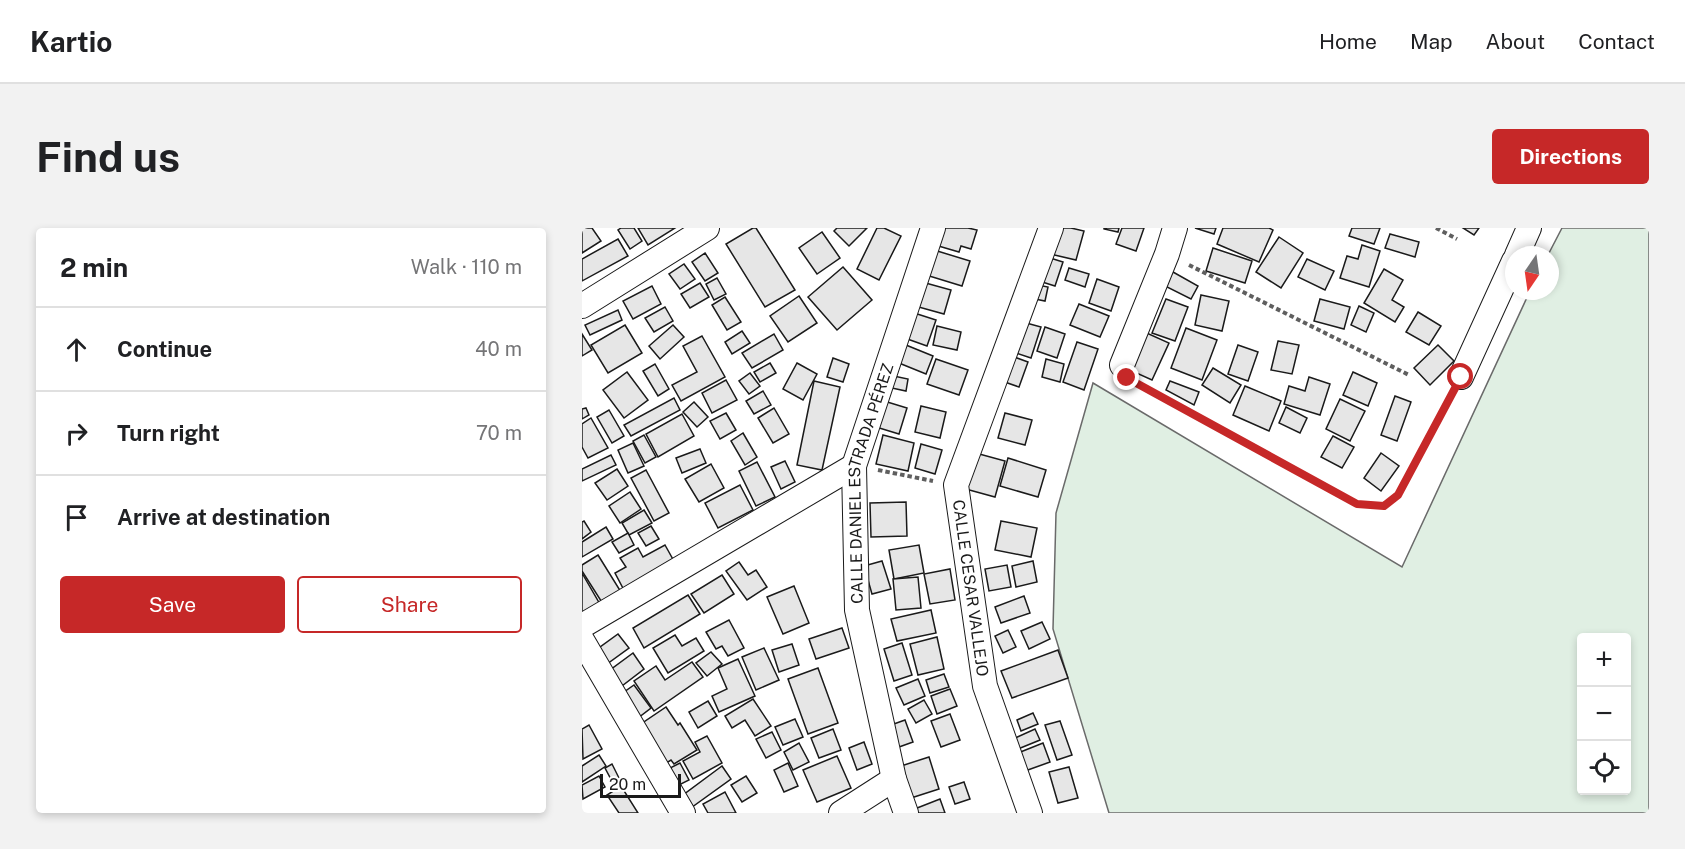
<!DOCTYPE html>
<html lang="en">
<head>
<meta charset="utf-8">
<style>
	:root { --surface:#fff; --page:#f2f2f2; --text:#202124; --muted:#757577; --line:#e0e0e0; --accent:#c62828 }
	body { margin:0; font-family:"Public Sans",sans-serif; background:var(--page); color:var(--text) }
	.controls { position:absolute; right:18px; bottom:18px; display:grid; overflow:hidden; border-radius:6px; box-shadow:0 3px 9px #0003 }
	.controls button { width:54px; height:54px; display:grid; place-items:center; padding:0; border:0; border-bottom:2px solid var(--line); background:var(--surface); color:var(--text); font:30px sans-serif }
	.compass { position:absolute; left:923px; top:18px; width:54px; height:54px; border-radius:50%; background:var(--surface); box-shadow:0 3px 9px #0003; rotate:193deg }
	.scale { position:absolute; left:18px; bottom:15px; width:81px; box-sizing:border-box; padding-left:6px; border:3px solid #1a1a1a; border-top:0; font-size:16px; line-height:21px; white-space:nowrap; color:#1a1a1a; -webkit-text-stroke:4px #fff; paint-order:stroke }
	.stop { position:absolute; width:18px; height:18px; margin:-14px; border:4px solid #c62828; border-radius:50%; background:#fff }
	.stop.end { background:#c62828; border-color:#fff; box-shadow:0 2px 6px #0008 }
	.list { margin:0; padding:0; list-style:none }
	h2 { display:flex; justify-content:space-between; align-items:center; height:78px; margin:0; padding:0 24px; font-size:26px }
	h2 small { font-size:20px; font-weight:400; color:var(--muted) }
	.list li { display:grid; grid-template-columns:39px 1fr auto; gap:18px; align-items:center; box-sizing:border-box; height:84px; padding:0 24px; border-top:2px solid var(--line) }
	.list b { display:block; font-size:22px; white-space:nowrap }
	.list em { font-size:20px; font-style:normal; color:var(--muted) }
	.actions { display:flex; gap:12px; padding:18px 24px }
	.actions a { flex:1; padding:14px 0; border:2px solid var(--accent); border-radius:6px; text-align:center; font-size:21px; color:var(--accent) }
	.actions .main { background:var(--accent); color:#fff }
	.icon { flex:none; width:33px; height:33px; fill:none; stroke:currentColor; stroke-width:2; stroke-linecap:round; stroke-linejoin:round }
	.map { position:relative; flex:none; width:1067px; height:585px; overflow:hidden; border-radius:6px }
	header { display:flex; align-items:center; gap:36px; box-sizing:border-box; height:84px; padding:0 30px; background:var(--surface); border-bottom:2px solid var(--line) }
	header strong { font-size:28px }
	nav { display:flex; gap:33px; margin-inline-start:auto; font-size:21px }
	.intro { display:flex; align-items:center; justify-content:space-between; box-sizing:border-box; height:144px; padding:0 36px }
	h1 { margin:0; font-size:42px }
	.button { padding:15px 27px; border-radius:6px; background:var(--accent); color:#fff; font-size:21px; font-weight:700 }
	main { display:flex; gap:36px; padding:0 36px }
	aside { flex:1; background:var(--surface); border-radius:6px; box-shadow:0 3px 9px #0003 }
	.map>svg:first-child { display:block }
	.green { fill:#e0efe3; stroke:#6a6a6a; stroke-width:1.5; fill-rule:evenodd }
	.building { fill:#e6e6e6; stroke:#1a1a1a; stroke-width:1.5 }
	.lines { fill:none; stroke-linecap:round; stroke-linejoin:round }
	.minor-casing { stroke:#1a1a1a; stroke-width:26 }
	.path { stroke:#5f5f5f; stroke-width:4; stroke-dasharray:4.5 3; stroke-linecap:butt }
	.minor { stroke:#fff; stroke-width:24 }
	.route { stroke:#c62828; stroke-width:8 }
	.labels { text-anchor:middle; stroke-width:4.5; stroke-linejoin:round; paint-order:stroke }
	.street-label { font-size:16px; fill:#1a1a1a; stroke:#fff }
</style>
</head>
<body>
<header>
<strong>Kartio</strong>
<nav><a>Home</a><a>Map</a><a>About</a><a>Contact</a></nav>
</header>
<div class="intro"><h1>Find us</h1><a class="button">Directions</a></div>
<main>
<aside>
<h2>2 min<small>Walk · 110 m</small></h2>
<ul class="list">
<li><svg class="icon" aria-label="ahead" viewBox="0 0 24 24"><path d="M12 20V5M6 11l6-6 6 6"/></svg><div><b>Continue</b></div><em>40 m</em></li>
<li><svg class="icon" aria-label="right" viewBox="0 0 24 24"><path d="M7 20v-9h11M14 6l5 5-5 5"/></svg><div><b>Turn right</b></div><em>70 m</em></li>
<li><svg class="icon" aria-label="arrive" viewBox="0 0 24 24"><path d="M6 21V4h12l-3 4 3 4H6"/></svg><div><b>Arrive at destination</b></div></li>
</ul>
<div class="actions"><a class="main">Save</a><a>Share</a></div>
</aside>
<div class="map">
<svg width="1067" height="585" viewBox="0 0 1067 585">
	<rect width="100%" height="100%" fill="#fff"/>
	<!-- green -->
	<path class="green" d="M980,0H1067V585H527L471,401L474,285L511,155L820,339L948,63H968V27H966ZM999,410H1044V562H999Z"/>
	<!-- building -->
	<g class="building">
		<polygon points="0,0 10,0 19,13 0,25"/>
		<polygon points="39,0 52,0 60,13 48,21 36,2"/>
		<polygon points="56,0 93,0 66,17"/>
		<polygon points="171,0 174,0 213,62 183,79 144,16"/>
		<polygon points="255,0 285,0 267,18 252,3"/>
		<polygon points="295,0 302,0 319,8 297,52 275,41"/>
		<polygon points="358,0 386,0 395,2 389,21 379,18 377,24 353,17"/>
		<polygon points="471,0 489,0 502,3 494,32 464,25"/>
		<polygon points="522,0 537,0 536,4 522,1"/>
		<polygon points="540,0 562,0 554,23 534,16"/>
		<polygon points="613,0 634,0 632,6"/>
		<polygon points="641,0 687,0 691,2 677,34 635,16"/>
		<polygon points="770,0 798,0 792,16 767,8"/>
		<polygon points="881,0 897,0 892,7"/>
		<polygon points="240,4 258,30 235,46 217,20"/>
		<polygon points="808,6 837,14 833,29 803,20"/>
		<polygon points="697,9 721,25 699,60 674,44"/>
		<polygon points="36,11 46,28 0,53 0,31"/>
		<polygon points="780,17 798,23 787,59 758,50 765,28 776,31"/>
		<polygon points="631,20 670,33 663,55 624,43"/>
		<polygon points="352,22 388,33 380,58 344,47"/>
		<polygon points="123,25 136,45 123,53 110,34"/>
		<polygon points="465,29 481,34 473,58 457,53"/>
		<polygon points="725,31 752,43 743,62 716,49"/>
		<polygon points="102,36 113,51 98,61 87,46"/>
		<polygon points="261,39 290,72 255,102 226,69"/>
		<polygon points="487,40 507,46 503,59 483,52"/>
		<polygon points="802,41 821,52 810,72 822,79 813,94 782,75"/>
		<polygon points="591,44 616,58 609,71 583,58"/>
		<polygon points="135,50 144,66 132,72 124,56"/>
		<polygon points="515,51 537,59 529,83 507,75"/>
		<polygon points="340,54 369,62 362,86 333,78"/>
		<polygon points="118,55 127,69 108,80 99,66"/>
		<polygon points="451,56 466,59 463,73 448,70"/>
		<polygon points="70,58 79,76 51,91 41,73"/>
		<polygon points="619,67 647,73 640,103 613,97"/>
		<polygon points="217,68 235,95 206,114 188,88"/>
		<polygon points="143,69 159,94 145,102 130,77"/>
		<polygon points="584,71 606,79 593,113 570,105"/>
		<polygon points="738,71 768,79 762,101 732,93"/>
		<polygon points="497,76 527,88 518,109 488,97"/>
		<polygon points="777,78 792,85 784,104 769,97"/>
		<polygon points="83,79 91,93 72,104 63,90"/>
		<polygon points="36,82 40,92 8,107 3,97"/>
		<polygon points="326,83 354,92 345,118 317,108"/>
		<polygon points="836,84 859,98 847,117 824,104"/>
		<polygon points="437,93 459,99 449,130 428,123"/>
		<polygon points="43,97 60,125 26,145 9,117"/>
		<polygon points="91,97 102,109 78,131 67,118"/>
		<polygon points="355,98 379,104 375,122 351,117"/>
		<polygon points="463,99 483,106 475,130 455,123"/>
		<polygon points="604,100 635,112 620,152 589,140"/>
		<polygon points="558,102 587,115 570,152 541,139"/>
		<polygon points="160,103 168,115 150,126 143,114"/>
		<polygon points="0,106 10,122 0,128"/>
		<polygon points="192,106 201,122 170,140 160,125"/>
		<polygon points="120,108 143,149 99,173 90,157 115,144 101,118"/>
		<polygon points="696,113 717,117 710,146 689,142"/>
		<polygon points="495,114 516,121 502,162 481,154"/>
		<polygon points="319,115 351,128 344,146 312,133"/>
		<polygon points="656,117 676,124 666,153 646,146"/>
		<polygon points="856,117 872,133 848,157 832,140"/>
		<polygon points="424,126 446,134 437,159 414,151"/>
		<polygon points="251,130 267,136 261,154 245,149"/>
		<polygon points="354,131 386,142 377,167 345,156"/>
		<polygon points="464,131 482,136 478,154 460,149"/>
		<polygon points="188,135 194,145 178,154 172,144"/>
		<polygon points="215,135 235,146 221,172 201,161"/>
		<polygon points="73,136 87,161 76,168 61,143"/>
		<polygon points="631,140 659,157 648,175 620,157"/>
		<polygon points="45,144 66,172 42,190 21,162"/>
		<polygon points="771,144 795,155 786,178 761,167"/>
		<polygon points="168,145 178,158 167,166 157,153"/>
		<polygon points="307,147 326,151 324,163 305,159"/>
		<polygon points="727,149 748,156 738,187 702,176 707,158 723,163"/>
		<polygon points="144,152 155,172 130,185 120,165"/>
		<polygon points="232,153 258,159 240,242 215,237"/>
		<polygon points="588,153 617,164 612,177 584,162"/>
		<polygon points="663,158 699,173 687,203 651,187"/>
		<polygon points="181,163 189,177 172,186 164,173"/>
		<polygon points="813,168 829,174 815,213 799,207"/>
		<polygon points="92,170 98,182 49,208 42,197"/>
		<polygon points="758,171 783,183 768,213 744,201"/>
		<polygon points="302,173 325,180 317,206 294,199"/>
		<polygon points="112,174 126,189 115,199 101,184"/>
		<polygon points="339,178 364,184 358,210 333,204"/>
		<polygon points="704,179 725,190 718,205 697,195"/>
		<polygon points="4,180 7,187 0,191 0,181"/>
		<polygon points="192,180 207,206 191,215 176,190"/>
		<polygon points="27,182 42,208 30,215 15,189"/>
		<polygon points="144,185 154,202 138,211 128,193"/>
		<polygon points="423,185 450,192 443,217 416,210"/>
		<polygon points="100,186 112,208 76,229 64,206"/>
		<polygon points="9,190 26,220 6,230 0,219 0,196"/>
		<polygon points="161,205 175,229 163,237 149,213"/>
		<polygon points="62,207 74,229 63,235 51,213"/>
		<polygon points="301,207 332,215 326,243 294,236"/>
		<polygon points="751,208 772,219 760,240 739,229"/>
		<polygon points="51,215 62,238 46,245 36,222"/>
		<polygon points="339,216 360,222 353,246 333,240"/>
		<polygon points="118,221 124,235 100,245 94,230"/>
		<polygon points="390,224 423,233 413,269 380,260"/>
		<polygon points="799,225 817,238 799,263 782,250"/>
		<polygon points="29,227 34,237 0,253 0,241"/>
		<polygon points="426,230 464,242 456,269 418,258"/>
		<polygon points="203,233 213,254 199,261 189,239"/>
		<polygon points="175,234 193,269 174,278 157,243"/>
		<polygon points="129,236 142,260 117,274 103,251"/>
		<polygon points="35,241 46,258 25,272 13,255"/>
		<polygon points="64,242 87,285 72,293 49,250"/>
		<polygon points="158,257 171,282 136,300 123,275"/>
		<polygon points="48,264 59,281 38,295 27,278"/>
		<polygon points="324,274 325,308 289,309 288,275"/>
		<polygon points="62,282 70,295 47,307 40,295"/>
		<polygon points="2,293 9,304 0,311 0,294"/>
		<polygon points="419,293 455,300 449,329 413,322"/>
		<polygon points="69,298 77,311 64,318 56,305"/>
		<polygon points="24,299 31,311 0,329 0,314"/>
		<polygon points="46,305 52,317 37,325 30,314"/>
		<polygon points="83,317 93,335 43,364 33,345 44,339 38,330 56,320 61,329"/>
		<polygon points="337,317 342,345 312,351 307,322"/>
		<polygon points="16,327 39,364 21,376 0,343 0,337"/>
		<polygon points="300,333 309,361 290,366 282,338"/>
		<polygon points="451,333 455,354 434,359 430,338"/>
		<polygon points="157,334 166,347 174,342 185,359 165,372 144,343"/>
		<polygon points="425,337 429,359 407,363 403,341"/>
		<polygon points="368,341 373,372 348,376 342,346"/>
		<polygon points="0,345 19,378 0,389"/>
		<polygon points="140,347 152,366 122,385 109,366"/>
		<polygon points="336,349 339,380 314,382 311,351"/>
		<polygon points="212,358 227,395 201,406 185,369"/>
		<polygon points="106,367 118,386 62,420 51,400"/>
		<polygon points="442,368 448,385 419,395 413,379"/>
		<polygon points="349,382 354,405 315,413 309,391"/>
		<polygon points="147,392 162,420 146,428 140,418 134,421 124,404"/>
		<polygon points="460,394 468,411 447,421 439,403"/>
		<polygon points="260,400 267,420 234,431 227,411"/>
		<polygon points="426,402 434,419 421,425 413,408"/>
		<polygon points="36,406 47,420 25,436 14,422"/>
		<polygon points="93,407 100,418 114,410 122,423 86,445 71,420"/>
		<polygon points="355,409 362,441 336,447 328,416"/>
		<polygon points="320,415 330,447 312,453 302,421"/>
		<polygon points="210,416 217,437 197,444 190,422"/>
		<polygon points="182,420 197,452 174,462 160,429"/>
		<polygon points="476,422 486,450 430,470 419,443"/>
		<polygon points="129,424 140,436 125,448 114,435"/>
		<polygon points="51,425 62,441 36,461 24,445"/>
		<polygon points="156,431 173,468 137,484 130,468 145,461 136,440"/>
		<polygon points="110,434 121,449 72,483 52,453 74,438 83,452"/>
		<polygon points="236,440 256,495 226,506 206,451"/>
		<polygon points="362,446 367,459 348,465 344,452"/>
		<polygon points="336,451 343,468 322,477 314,460"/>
		<polygon points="52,457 69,480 52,493 35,469"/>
		<polygon points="368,461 375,478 355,486 349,468"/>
		<polygon points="171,471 189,498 173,508 163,492 150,500 143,488"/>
		<polygon points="342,472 350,486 334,495 326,481"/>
		<polygon points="126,473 135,488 116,500 107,484"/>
		<polygon points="84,479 96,497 98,495 115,522 92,536 89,532 78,539 53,500"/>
		<polygon points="451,485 456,496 439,503 435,492"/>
		<polygon points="368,486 378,512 359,519 349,493"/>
		<polygon points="213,491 221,509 201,517 193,499"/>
		<polygon points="323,492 331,514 317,519 309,497"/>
		<polygon points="478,493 490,527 475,532 463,497"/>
		<polygon points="7,497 20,521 1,531 0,501"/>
		<polygon points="251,501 259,522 237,530 229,510"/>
		<polygon points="453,501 458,512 436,521 431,511"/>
		<polygon points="190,504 199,522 184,530 174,511"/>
		<polygon points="125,508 140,535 111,551 101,533 118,524 113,514"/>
		<polygon points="282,514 290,536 275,542 267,520"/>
		<polygon points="217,515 227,534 211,542 202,524"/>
		<polygon points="461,515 468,534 443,543 436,525"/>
		<polygon points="17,527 24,538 0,554 0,538"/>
		<polygon points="255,528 269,560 235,574 221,542"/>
		<polygon points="347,529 357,561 329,570 319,538"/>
		<polygon points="98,535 107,552 91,560 82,543"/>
		<polygon points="206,535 216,558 202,564 192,542"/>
		<polygon points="30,536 38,552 31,555 23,540"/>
		<polygon points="140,538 149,551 106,582 97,570"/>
		<polygon points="487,539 496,570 476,575 467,544"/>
		<polygon points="17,548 23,559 1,571 0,557"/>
		<polygon points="164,548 175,565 160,574 149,557"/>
		<polygon points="382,554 388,571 373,576 367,559"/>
		<polygon points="39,558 56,585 37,585 25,567"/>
		<polygon points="143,564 154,585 126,585 121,576"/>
		<polygon points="358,571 363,585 331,585 330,582"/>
	</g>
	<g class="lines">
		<!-- minor casing -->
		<g class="minor-casing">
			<g id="minor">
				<polyline points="935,27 947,0"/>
				<polyline points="0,78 125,0"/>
				<polyline points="540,137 585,26 593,0"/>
				<polyline points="879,149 932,33"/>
				<polyline points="0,398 272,238"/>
				<polyline points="0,412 101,585"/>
				<polyline points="259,585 312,551"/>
				<path id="s1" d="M324,585L312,551L275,382L272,238L351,0"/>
				<polyline points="448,585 403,458 374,257 469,0"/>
			</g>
		</g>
		<!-- path -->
		<g class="path">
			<polyline points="854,0 875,11"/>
			<polyline points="607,37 827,147"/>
			<polyline points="556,156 775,276 802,278 816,267 868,171"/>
			<polyline points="296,242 351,253"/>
		</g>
		<!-- minor -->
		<use href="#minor" class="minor"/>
	</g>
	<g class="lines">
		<!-- route -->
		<polyline class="route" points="545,150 775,276 802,278 816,267 879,149"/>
	</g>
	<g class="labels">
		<!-- street labels -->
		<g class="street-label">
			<text dy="6" stroke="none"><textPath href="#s1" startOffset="338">CALLE DANIEL ESTRADA PÉREZ</textPath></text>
			<text transform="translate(389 360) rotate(82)" y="6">CALLE CESAR VALLEJO</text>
		</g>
	</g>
</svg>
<div class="controls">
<button>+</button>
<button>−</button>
<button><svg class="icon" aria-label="locate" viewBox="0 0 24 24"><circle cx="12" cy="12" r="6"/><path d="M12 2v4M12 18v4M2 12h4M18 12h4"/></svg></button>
</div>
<svg class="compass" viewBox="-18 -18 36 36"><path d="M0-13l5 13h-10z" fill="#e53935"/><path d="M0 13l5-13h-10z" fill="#757577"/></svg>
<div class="scale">20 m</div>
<div class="stop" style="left:879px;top:149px"></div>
<div class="stop end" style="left:545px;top:150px"></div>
</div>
</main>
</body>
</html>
